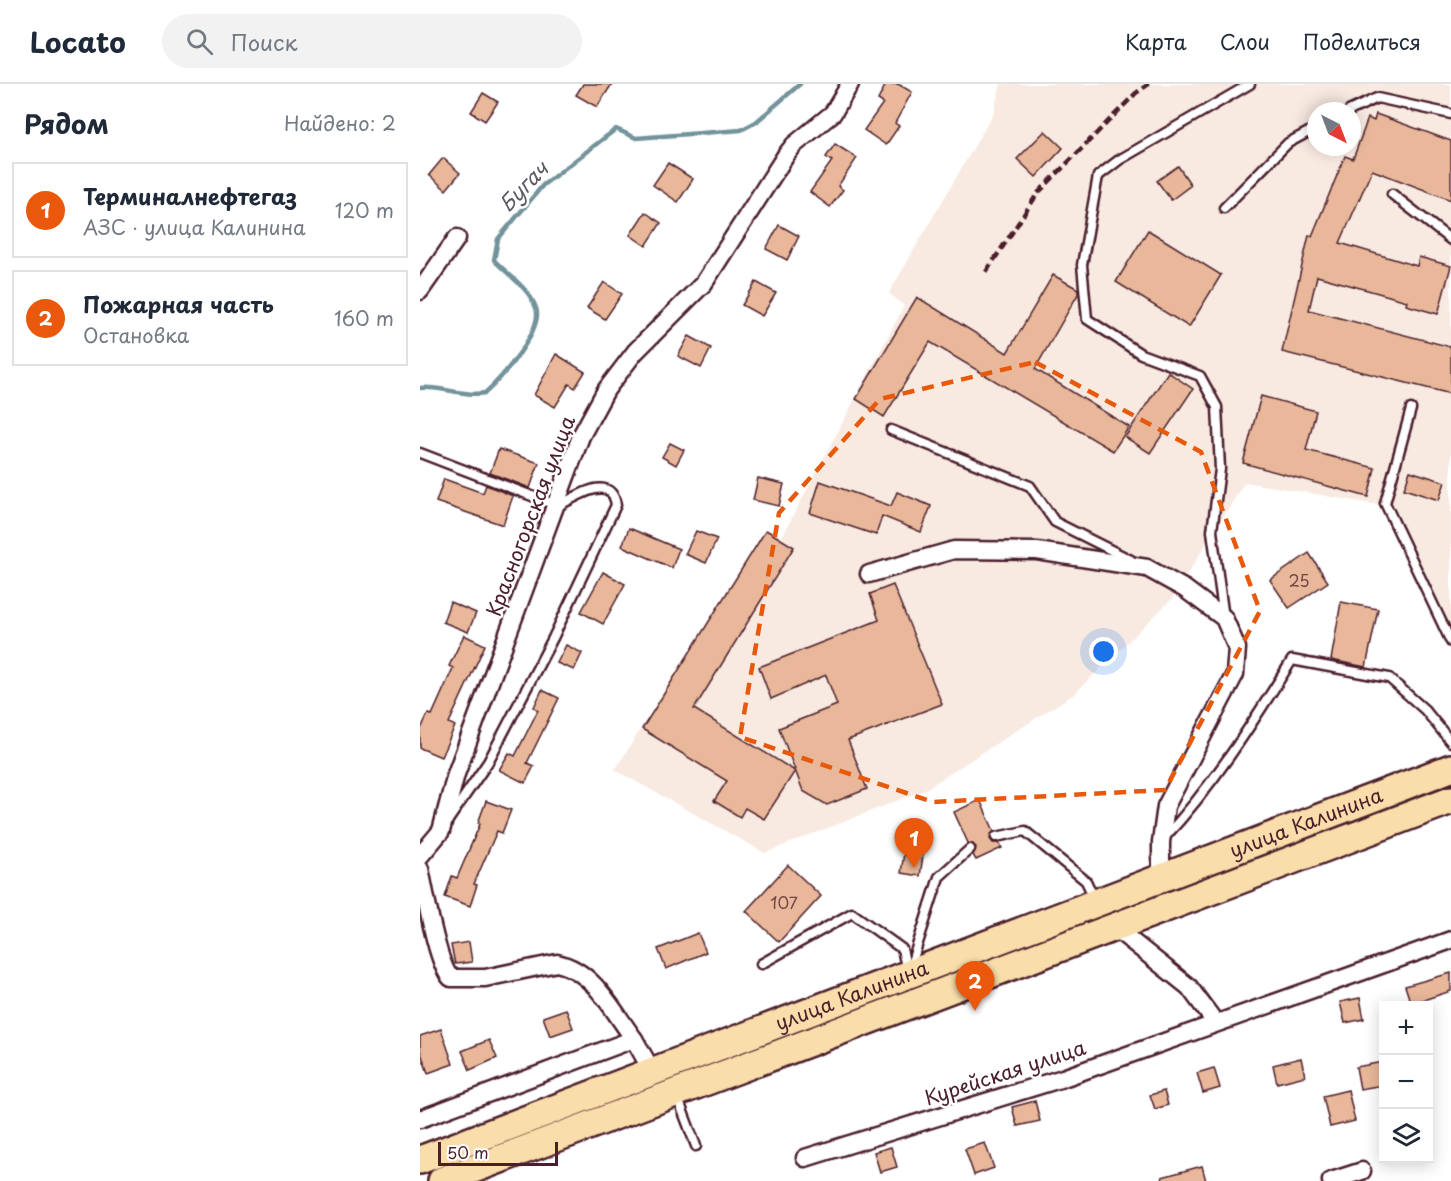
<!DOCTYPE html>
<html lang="ru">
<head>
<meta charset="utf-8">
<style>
	:root { --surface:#fff; --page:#f2f2f3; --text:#1f2937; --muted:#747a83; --line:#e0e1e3; --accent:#ea580c }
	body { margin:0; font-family:"Playpen Sans",sans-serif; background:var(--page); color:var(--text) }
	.controls { position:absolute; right:18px; bottom:18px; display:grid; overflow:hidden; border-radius:0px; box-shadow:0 3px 15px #0003 }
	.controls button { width:54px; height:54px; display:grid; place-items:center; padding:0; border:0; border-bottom:2px solid var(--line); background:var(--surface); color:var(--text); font:30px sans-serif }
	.compass { position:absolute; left:887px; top:18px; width:54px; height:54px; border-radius:50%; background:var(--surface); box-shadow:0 3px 15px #0003; rotate:138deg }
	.scale { position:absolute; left:18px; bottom:15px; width:120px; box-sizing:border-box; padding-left:6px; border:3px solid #4a1f2b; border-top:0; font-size:16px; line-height:21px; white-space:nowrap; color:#4a1f2b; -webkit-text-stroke:4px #fff; paint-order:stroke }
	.you { position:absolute; left:684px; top:568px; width:21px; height:21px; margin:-15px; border:4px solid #fff; border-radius:50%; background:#1a73e8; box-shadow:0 0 0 9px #1a73e833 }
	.badge { display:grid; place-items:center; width:39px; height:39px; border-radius:50%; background:var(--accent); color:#fff; font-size:20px; font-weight:700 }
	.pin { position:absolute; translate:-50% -50px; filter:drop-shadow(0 2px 3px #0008) }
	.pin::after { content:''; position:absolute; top:32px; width:21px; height:18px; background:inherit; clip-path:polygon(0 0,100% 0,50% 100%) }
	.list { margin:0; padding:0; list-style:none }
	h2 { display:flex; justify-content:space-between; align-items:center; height:78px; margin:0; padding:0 24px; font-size:26px }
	h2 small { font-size:20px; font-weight:400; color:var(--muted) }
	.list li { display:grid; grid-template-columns:39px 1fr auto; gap:18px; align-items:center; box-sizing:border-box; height:96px; margin:0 12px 12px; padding:0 12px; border:2px solid var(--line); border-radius:0px }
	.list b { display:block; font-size:22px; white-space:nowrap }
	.list p { margin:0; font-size:20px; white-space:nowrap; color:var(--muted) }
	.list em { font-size:20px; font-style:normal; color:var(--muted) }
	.icon { flex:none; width:33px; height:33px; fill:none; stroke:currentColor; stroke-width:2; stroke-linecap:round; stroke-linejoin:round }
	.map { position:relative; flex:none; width:1031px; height:1097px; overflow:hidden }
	header { display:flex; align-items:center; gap:36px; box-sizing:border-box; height:84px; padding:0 30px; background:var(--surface); border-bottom:2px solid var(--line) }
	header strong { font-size:28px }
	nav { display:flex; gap:33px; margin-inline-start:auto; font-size:21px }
	.search { width:420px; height:54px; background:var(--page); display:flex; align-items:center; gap:15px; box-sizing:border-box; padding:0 21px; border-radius:33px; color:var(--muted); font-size:22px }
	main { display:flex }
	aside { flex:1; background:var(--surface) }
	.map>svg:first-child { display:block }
	.built { fill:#f8eae1; fill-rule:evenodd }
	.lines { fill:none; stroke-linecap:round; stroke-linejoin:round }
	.stream { stroke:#73939b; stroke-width:4.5 }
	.building { fill:#e9b89a; stroke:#4a1f2b; stroke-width:1.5 }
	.lane-casing { stroke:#4a1f2b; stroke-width:13 }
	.street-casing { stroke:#4a1f2b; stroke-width:21 }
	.primary-casing { stroke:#4a1f2b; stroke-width:32 }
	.lane { stroke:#fff; stroke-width:8 }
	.street { stroke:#fff; stroke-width:16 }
	.primary { stroke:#f9deab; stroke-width:27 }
	.rail { stroke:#4a1f2b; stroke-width:4.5; stroke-dasharray:9 4.5; stroke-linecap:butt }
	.marked { fill:none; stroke:#e8590c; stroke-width:4.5; stroke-dasharray:12 8; stroke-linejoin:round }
	.labels { text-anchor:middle; stroke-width:5; stroke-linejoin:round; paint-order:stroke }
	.number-label { font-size:16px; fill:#724547 }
	.street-label { font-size:20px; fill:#4a1f2b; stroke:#fff }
	.water-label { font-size:21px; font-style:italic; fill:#5e5963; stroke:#fff }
</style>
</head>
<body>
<header>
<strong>Locato</strong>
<div class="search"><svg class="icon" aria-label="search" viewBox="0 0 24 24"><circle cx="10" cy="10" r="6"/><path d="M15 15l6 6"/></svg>Поиск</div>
<nav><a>Карта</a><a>Слои</a><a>Поделиться</a></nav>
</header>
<main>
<aside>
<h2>Рядом<small>Найдено: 2</small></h2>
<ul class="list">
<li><span class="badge">1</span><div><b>Терминалнефтегаз</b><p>АЗС · улица Калинина</p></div><em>120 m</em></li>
<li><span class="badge">2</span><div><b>Пожарная часть</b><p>Остановка</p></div><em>160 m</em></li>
</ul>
</aside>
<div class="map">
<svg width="1031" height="1097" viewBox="0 0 1031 1097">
	<rect width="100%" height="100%" fill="#fff"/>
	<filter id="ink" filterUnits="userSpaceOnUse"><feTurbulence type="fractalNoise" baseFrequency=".0167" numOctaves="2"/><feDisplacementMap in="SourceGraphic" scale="12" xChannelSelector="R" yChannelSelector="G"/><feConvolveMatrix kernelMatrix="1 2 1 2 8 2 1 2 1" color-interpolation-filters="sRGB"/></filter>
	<g filter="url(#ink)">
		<!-- built -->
		<path class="built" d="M581,0H1031V542L975,424L825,398L751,516L654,610L504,706L345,769L195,686L346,444L362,453L484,222L469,209L573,30ZM896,27H932V63H896Z"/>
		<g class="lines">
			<!-- stream -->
			<path class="stream" d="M0,304C22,302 44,313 65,309C81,295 124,245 116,224C109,204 88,191 74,176L78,155L123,101L196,45L216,54L321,46L336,38L380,0"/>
		</g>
		<!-- building -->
		<g class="building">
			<polygon points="163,0 192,0 177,23 156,11"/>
			<polygon points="466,0 478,0 492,8 475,39 479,42 466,61 444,46 463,19 458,16"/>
			<polygon points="63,9 78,18 65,37 51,28"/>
			<polygon points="956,30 1031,57 1031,116 952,86 920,159 997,182 999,173 1031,182 1018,230 986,221 987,217 897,192 889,226 1031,263 1031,310 862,268 889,151 892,152 925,72 933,75 948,34 954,37"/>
			<polygon points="625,47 643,64 616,93 597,75"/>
			<polygon points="415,60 437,74 418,102 423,106 410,123 390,108 412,77 406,73"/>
			<polygon points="23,74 40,89 26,106 9,91"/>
			<polygon points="248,79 273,95 258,118 233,101"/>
			<polygon points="758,82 771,101 751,116 737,97"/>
			<polygon points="225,128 241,139 226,162 210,151"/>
			<polygon points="359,141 379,152 367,176 346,165"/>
			<polygon points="728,146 801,191 769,243 696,198"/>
			<polygon points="633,191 658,205 658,210 615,285 709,343 693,367 510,258 464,333 436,315 497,213 587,269"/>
			<polygon points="184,198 202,210 185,235 167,224"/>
			<polygon points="336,198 356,209 342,232 322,221"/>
			<polygon points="269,252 291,264 281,284 258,272"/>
			<polygon points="136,270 165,288 155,304 149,300 135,323 114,311"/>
			<polygon points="748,288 773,305 730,369 705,353"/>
			<polygon points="841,312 896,327 886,366 955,384 948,413 823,379"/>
			<polygon points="250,359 264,366 256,381 242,373"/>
			<polygon points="79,365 119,379 110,404 70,389"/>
			<polygon points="990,387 1025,398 1019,416 984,405"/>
			<polygon points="338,394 364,400 359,422 333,416"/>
			<polygon points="24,395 63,409 66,401 93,412 83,441 16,418"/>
			<polygon points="400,397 471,422 477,408 511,422 501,448 462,432 456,451 390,429"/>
			<polygon points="209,444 259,465 252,484 202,462"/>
			<polygon points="346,446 374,463 274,625 375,687 344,735 325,724 320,733 294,717 307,697 222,645"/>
			<polygon points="276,447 297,455 286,479 265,470"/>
			<polygon points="889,469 908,498 869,524 850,496"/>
			<polygon points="183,488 205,500 183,540 161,528"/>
			<polygon points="473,501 522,620 428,656 447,705 407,721 383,707 359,644 417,621 406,591 351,615 339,583 459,536 450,510"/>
			<polygon points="30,518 56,529 48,548 23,538"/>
			<polygon points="921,518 958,525 946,583 911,576"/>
			<polygon points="44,551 65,561 29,639 35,642 21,673 0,664 0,647 8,630 12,631 33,584 29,582"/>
			<polygon points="146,561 162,569 154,586 137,579"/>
			<polygon points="122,606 139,614 107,679 114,682 105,699 79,686 89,669 95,672 118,626 114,623"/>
			<polygon points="560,716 574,747 570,755 573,759 579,759 582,764 556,776 553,771 556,763 548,759 534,728"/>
			<polygon points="66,717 91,726 82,749 77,747 54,800 57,801 50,822 25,813 32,792 37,794 60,740 58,739"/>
			<polygon points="485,762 504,765 500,792 481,789"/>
			<polygon points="368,781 401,812 359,858 326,827"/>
			<polygon points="278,849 286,868 246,885 238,865"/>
			<polygon points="49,858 52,878 35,880 31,861"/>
			<polygon points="1031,889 1031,907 991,920 985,902"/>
			<polygon points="940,914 944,935 925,939 920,918"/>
			<polygon points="146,925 153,944 130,952 123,933"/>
			<polygon points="21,945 33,980 8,989 0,966 0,952"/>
			<polygon points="69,956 77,974 50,986 42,967"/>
			<polygon points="881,974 885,992 857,999 853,981"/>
			<polygon points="963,978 963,1001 940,1005 936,983"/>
			<polygon points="794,984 800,1004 783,1009 777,989"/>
			<polygon points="928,1006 935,1037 910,1043 903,1012"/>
			<polygon points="744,1007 748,1021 735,1025 730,1011"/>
			<polygon points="615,1017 620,1037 597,1042 592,1023"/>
			<polygon points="565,1059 574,1084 554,1091 545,1065"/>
			<polygon points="471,1063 477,1083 460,1088 454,1068"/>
			<polygon points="782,1082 786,1097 743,1097 742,1093"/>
		</g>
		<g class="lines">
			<!-- lane casing -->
			<g class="lane-casing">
				<g id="lane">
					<polyline points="929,27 957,14 1031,30"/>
					<polyline points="972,110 1031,156"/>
					<polyline points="804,124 868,59 896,44"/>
					<polyline points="991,325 965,419 1031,558"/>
					<polyline points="471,346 610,402 635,438 711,476"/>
					<path d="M0,369L138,422C156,413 191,388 196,421L133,554L68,678L29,735"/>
					<polyline points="804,534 792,447 800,385 797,323 780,292 721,270 667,235 662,181 678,92 699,76 830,0"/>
					<polyline points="576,753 605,747 666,797 675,816"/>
					<path d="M744,754C794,701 833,638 872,576L969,594L1005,626L1031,658"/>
					<polyline points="341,880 432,829 482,865 487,887"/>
					<polyline points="490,884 519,793 550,765"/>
					<polyline points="257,1012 276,1062"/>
				</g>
			</g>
			<!-- street casing -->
			<g class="street-casing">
				<g id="street">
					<polyline points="0,207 37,154"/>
					<polyline points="449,490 534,466 617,467 727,484 765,505 804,534 817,564 815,590 746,722 741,758 741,794"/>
					<polyline points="0,772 21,747 36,690 161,352 186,306 215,268 284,199 366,71 374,61 413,29 430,0"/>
					<path d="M0,785C5,807 17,881 31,894H65L137,879C174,887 193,927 214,955"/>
					<polyline points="694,843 769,903 795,938"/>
					<polyline points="0,1035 214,955 233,989"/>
					<polyline points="385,1074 643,994 1031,856"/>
					<polyline points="911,1097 942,1087"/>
				</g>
			</g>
			<!-- primary casing -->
			<g class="primary-casing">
				<g id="primary">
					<path id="s1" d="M0,1076L1031,684"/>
					<polyline points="22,1097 1031,716"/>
				</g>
			</g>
			<!-- lane -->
			<use href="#lane" class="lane"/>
			<!-- street -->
			<use href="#street" class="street"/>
			<!-- primary -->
			<use href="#primary" class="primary"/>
			<!-- rail -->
			<polyline class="rail" points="566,188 618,109 716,9 729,0"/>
		</g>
	</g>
	<!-- marked area -->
	<path class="marked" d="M615,278L781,368L840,527L745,706L513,718L320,653L359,429L460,315Z"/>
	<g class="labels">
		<!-- number labels -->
		<g class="number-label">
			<text x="879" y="503">25</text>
			<text x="364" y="825">107</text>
		</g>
		<!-- street labels -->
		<g class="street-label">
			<text transform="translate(111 432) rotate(-69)" y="7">Красногорская улица</text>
			<text dy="7" stroke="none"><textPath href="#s1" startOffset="948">улица Калинина</textPath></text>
			<text dy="7" stroke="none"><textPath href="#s1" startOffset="462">улица Калинина</textPath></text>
			<text transform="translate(585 989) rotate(-18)" y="7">Курейская улица</text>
		</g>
		<!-- water labels -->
		<g class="water-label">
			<text transform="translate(104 103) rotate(-46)" y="7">Бугач</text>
		</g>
	</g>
</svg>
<div class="controls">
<button>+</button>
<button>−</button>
<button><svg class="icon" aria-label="layers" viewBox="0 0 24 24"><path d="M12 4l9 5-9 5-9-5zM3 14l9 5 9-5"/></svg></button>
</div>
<svg class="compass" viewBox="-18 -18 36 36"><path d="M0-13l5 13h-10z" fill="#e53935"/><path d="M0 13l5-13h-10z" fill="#747a83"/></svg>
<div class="scale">50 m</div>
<div class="you"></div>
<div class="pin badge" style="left:494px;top:784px">1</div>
<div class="pin badge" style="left:555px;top:927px">2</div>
</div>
</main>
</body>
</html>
